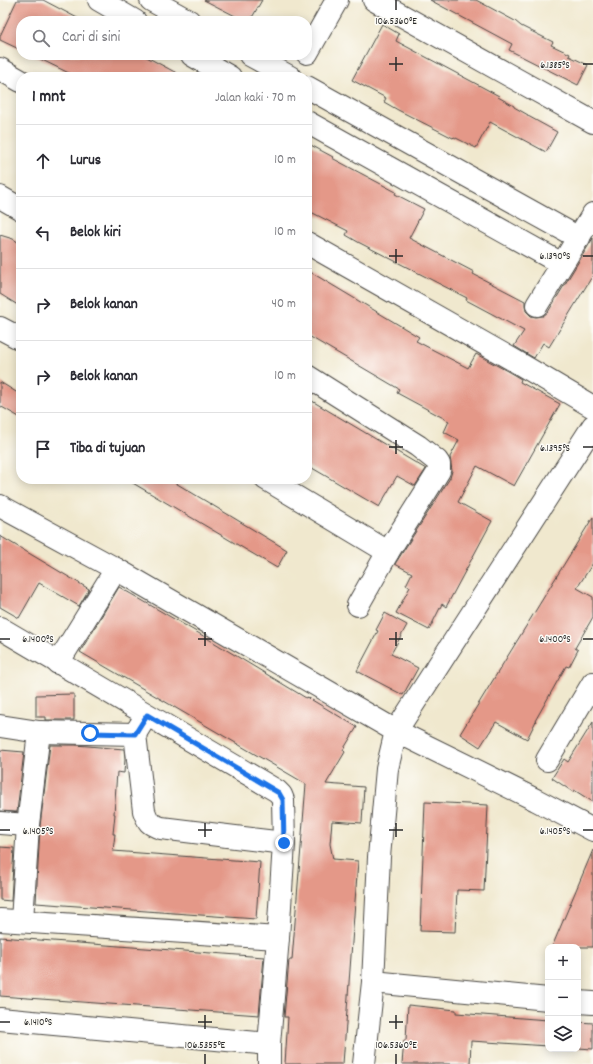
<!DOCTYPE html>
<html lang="id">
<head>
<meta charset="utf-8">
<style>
	:root { --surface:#fff; --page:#f7f7f7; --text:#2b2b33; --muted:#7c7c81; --line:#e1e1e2 }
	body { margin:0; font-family:Dekko,sans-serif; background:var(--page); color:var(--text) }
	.controls { position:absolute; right:12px; bottom:12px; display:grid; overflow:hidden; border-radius:8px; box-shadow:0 2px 10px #0003 }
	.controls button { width:36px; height:36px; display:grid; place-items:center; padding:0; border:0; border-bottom:1px solid var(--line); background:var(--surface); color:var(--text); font:20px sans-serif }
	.stop { position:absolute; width:12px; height:12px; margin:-9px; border:3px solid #1a73e8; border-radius:50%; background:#fff }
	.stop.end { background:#1a73e8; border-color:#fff; box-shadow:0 1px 4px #0008 }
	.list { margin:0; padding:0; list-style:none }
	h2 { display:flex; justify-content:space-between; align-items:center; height:52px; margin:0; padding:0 16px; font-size:17px }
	h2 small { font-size:13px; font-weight:400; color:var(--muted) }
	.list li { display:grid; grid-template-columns:26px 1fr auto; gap:12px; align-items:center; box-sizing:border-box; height:72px; padding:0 16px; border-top:1px solid var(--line) }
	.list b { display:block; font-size:15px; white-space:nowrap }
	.list em { font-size:13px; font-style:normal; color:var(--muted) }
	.icon { flex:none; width:22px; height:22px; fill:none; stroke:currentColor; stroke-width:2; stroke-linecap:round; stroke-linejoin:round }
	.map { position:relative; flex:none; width:593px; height:1064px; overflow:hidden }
	.search { position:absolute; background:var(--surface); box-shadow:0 2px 10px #0003; left:16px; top:16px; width:296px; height:44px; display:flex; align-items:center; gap:10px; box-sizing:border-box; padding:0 14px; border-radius:16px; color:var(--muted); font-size:15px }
	.panel { position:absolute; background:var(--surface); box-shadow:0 2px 10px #0003; left:16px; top:72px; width:296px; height:412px; border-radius:16px }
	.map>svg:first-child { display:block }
	.building { fill:#e49888 }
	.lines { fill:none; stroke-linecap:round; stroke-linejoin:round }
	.minor-casing { stroke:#494743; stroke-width:24 }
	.minor { stroke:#fff; stroke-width:22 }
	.route { stroke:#1a73e8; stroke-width:5 }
	.ticks { fill:none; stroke:#2b2b2b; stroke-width:1.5 }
	.ticks-label { font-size:10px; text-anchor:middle; fill:#2b2b2b; stroke:#fdfcf7; stroke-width:3; stroke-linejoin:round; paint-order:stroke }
</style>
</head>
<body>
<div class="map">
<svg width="593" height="1064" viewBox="0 0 593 1064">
	<rect width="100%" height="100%" fill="#fdfcf7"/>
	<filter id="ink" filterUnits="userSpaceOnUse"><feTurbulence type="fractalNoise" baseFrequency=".025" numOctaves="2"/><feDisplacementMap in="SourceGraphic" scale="8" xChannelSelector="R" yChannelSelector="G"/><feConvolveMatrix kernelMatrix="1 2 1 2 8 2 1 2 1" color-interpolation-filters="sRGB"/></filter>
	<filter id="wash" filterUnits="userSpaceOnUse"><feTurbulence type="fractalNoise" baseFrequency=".012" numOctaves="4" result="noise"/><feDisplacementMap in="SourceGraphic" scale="16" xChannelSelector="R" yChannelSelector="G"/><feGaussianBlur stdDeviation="0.9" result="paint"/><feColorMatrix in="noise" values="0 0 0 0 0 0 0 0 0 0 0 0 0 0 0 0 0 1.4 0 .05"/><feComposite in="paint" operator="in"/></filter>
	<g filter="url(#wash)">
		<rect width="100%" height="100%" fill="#f0e8ce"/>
		<g id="blocks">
			<!-- building -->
			<g class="building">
				<polygon points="17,0 43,0 83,21 21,21 21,50 0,40 0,36"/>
				<polygon points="204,0 262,0 250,21 245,21"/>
				<polygon points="430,0 476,0 515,21 521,26 553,42 551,45 570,54 569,56 588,65 578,85 509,50 512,44"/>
				<polygon points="382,24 399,34 396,41 499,96 498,97 514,106 514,107 528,115 528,116 557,132 546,152 490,122 476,148 454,137 453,138 398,110 384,102 386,98 352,80"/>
				<polygon points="32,55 143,55 184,77 77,77"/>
				<polygon points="307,143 333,157 332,158 396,192 395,194 424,209 409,238 474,272 473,274 525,301 525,305 526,311 531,316 536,317 543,316 548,312 593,238 593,275 549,347 543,343 534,358 514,346 524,331 466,300 467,298 358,242 346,235 348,231 307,210"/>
				<polygon points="0,235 13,239 21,244 21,307 0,294"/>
				<polygon points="307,270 419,337 416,341 468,368 476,354 509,372 521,379 520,382 560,404 514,486 477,466 458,502 492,521 446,607 442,604 429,630 396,613 410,587 406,585 412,573 395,564 450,478 452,471 450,457 459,440 444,432 449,421 397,393 399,389 307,335"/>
				<polygon points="0,382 21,395 21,418 0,406"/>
				<polygon points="307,398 426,469 415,486 397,476 379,507 307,465"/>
				<polygon points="126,479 169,479 287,550 277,568"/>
				<polygon points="593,517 593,563 577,588 593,597 593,617 575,648 578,650 569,667 566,666 535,721 536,721 527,739 496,722 480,747 460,734"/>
				<polygon points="0,536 89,589 79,606 39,583 19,618 0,607"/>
				<polygon points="119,587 200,634 306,698 307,697 357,727 343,750 345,752 326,784 364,787 362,823 332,821 330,844 333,859 358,861 343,1064 285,1064 288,1017 284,1017 289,960 292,960 306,784 80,652"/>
				<polygon points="385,613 407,625 391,654 418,668 403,695 357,671 378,631 376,630"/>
				<polygon points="74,694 74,720 46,720 46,717 36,717 36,695"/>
				<polygon points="593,722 593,802 574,790 573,792 552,778 564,759 568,762"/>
				<polygon points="50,745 75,745 124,749 125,759 124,773 117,772 114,814 115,814 113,834 115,834 113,851 260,862 256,919 36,903 40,826"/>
				<polygon points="0,750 24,752 17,812 0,811"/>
				<polygon points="425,802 488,805 484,891 457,890 455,932 420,931"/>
				<polygon points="0,847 14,848 11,901 0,900"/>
				<polygon points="593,850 593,947 552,947"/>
				<polygon points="0,937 264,957 259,1015 0,996"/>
				<polygon points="408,1005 456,1010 456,1013 548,1020 548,1046 471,1041 470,1064 402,1064 404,1040 406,1040"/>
				<polygon points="578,1022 593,1023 593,1049 578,1048"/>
			</g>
		</g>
	</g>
	<g filter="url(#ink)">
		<use href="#blocks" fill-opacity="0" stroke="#494743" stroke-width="1"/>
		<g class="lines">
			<!-- minor casing -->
			<g class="minor-casing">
				<g id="minor">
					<polyline points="99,0 135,21"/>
					<polyline points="151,0 189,21"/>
					<polyline points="374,0 593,122"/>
					<polyline points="307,53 337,0"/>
					<polyline points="192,55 230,77"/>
					<polyline points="250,55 290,77"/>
					<polyline points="0,69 21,81"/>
					<polyline points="307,87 579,238"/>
					<polyline points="307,122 562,264"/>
					<polyline points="0,197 21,209"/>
					<polyline points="307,243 515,361 593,407"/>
					<polyline points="537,305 593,214"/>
					<polyline points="0,328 21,339"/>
					<polyline points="307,376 418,446 437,461 439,464 439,471 388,552 358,605"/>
					<polyline points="593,426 396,731 536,800 593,830"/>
					<polyline points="266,479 388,552"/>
					<polyline points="0,506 116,569 396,731 387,769 379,857 373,982 364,1064"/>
					<polyline points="0,628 277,791 281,795 283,800 284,843 278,938 269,1044 269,1064"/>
					<polyline points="58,663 116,569"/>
					<polyline points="0,726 39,732 135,734 143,721"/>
					<path d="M135,734L144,811C148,822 149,824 161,828L284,843"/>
					<polyline points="547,760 593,683"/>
					<polyline points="0,823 28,825"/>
					<polyline points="0,920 278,938"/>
					<polyline points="22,921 28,825 39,732"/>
					<polyline points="373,982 548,999"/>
					<polyline points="578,1002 593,1003"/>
					<polyline points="0,1019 269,1044"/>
				</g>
			</g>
			<!-- minor -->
			<use href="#minor" class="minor"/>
		</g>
	</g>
	<g class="lines" filter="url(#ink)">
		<!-- route -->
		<polyline class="route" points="90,733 135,734 147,715 279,793 283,800 284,843"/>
	</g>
	<!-- ticks -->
	<path class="ticks" d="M396,0V10M396,57V71M389,64H403M583,64H593M396,249V263M389,256H403M583,256H593M396,440V454M389,447H403M583,447H593M205,632V646M396,632V646M0,639H10M198,639H212M389,639H403M583,639H593M205,823V837M396,823V837M0,830H10M198,830H212M389,830H403M583,830H593M205,1015V1029M396,1015V1029M0,1022H10M198,1022H212M389,1022H403M205,1054V1064M396,1054V1064"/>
	<g class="ticks-label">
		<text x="396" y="24">106.5360°E</text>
		<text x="555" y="68">6.1385°S</text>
		<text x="555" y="259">6.1390°S</text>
		<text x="555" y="451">6.1395°S</text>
		<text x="38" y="642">6.1400°S</text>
		<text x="555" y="642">6.1400°S</text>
		<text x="38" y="834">6.1405°S</text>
		<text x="555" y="834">6.1405°S</text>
		<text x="38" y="1025">6.1410°S</text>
		<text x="205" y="1048">106.5355°E</text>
		<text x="396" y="1048">106.5360°E</text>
	</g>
</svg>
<div class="controls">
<button>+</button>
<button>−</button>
<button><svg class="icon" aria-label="layers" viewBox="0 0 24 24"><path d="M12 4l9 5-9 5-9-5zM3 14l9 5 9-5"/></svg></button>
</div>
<div class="stop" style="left:90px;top:733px"></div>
<div class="stop end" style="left:284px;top:843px"></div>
<div class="search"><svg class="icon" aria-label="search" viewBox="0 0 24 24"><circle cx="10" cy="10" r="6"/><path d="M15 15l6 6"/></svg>Cari di sini</div>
<section class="panel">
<h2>1 mnt<small>Jalan kaki · 70 m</small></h2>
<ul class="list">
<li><svg class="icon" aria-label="ahead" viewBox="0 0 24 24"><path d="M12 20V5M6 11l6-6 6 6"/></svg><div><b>Lurus</b></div><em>10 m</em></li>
<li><svg class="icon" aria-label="left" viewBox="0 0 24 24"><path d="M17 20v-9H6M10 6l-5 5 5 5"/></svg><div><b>Belok kiri</b></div><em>10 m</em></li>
<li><svg class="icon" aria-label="right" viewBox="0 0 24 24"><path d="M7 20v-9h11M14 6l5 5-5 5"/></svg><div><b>Belok kanan</b></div><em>40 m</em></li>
<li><svg class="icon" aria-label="right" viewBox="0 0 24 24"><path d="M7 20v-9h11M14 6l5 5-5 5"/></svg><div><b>Belok kanan</b></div><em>10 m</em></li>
<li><svg class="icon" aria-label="arrive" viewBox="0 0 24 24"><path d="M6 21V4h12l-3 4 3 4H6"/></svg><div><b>Tiba di tujuan</b></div></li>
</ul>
</section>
</div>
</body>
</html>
